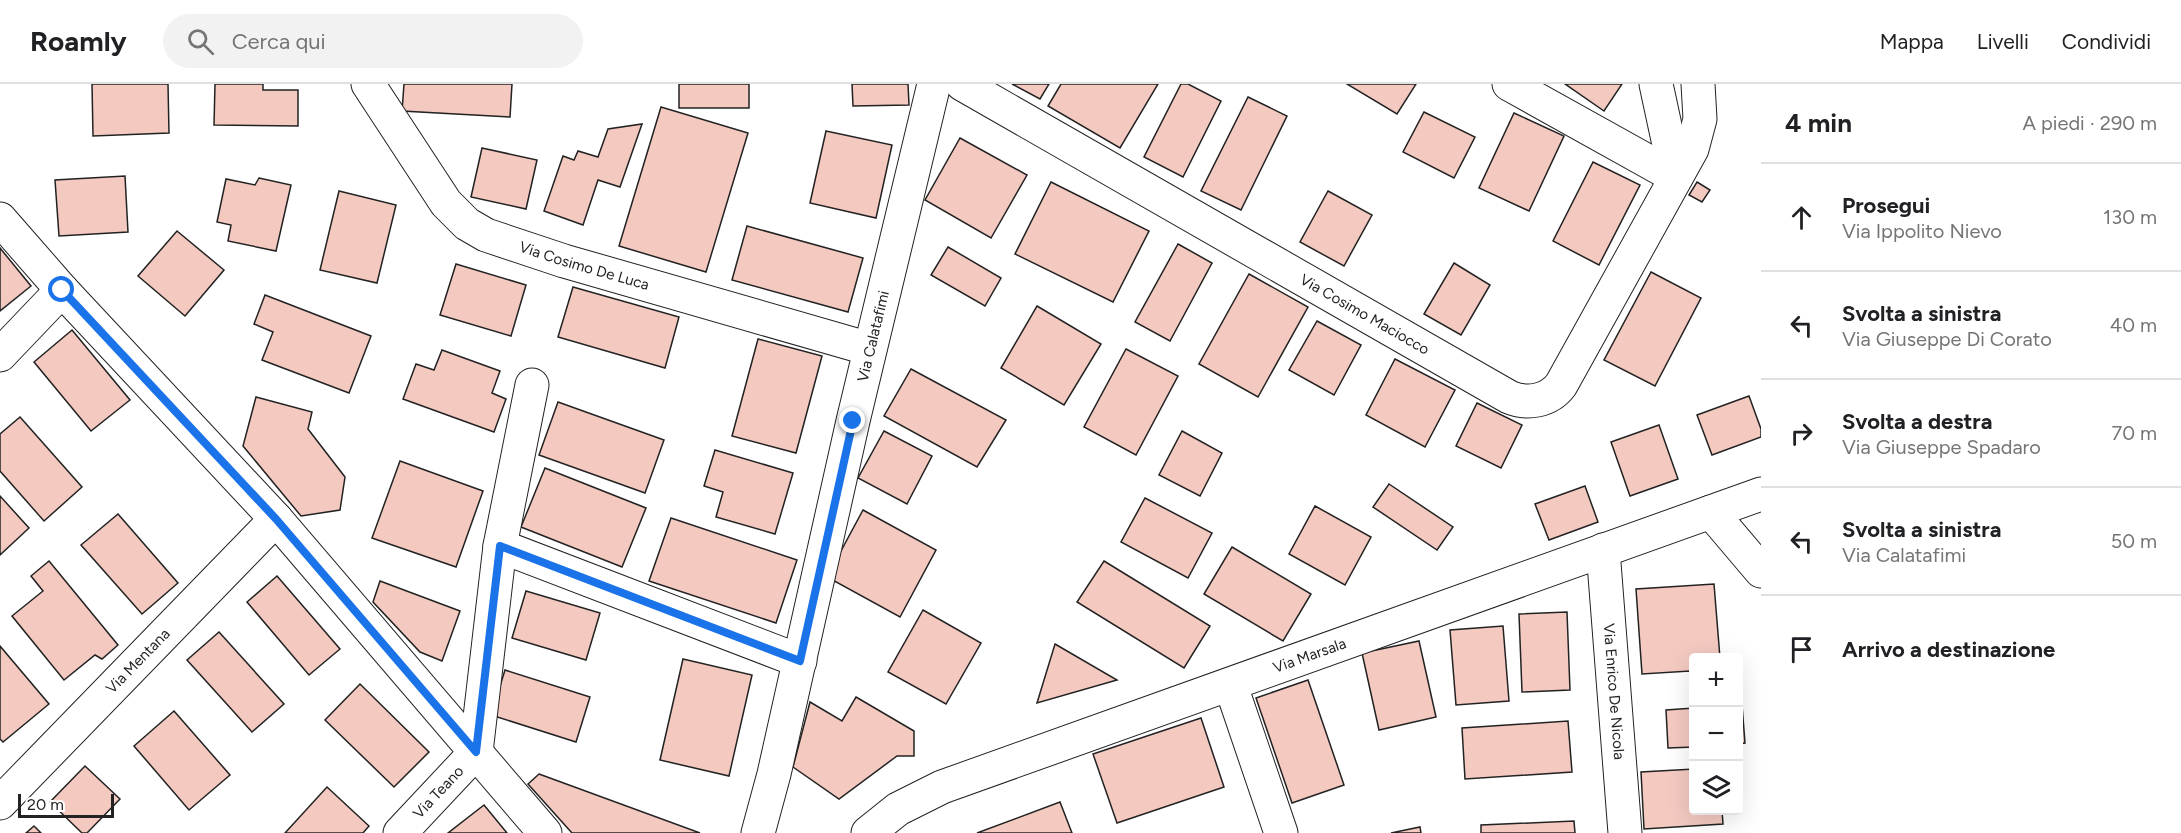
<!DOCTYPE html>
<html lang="it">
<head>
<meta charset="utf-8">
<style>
	:root { --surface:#fff; --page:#f2f2f2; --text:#202124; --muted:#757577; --line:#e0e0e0 }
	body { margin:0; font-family:Figtree,sans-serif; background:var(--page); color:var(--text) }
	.controls { position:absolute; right:18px; bottom:18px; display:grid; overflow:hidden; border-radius:6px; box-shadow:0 6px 24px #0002 }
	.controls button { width:54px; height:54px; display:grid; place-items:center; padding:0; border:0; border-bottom:2px solid var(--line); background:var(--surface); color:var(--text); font:30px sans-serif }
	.scale { position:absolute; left:18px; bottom:15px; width:96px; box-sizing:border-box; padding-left:6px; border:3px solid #222; border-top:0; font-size:16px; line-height:21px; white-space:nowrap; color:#222; -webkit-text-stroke:4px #fff; paint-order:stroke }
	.stop { position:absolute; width:18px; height:18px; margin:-14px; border:4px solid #1a73e8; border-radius:50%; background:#fff }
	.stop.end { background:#1a73e8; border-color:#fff; box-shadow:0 2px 6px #0008 }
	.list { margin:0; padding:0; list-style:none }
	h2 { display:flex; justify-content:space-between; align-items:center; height:78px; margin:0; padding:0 24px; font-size:26px }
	h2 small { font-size:20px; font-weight:400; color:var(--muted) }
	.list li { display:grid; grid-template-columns:39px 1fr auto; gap:18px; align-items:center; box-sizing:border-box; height:108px; padding:0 24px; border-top:2px solid var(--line) }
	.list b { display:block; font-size:22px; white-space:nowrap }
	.list p { margin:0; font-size:20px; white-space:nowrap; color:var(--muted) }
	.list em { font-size:20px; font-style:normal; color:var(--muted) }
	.icon { flex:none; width:33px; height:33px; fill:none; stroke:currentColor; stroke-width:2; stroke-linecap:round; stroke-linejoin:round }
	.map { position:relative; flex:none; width:1761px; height:749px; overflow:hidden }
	header { display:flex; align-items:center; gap:36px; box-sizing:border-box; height:84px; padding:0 30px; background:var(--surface); border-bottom:2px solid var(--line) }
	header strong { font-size:28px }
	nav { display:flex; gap:33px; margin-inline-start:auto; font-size:21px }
	.search { width:420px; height:54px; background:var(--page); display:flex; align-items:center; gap:15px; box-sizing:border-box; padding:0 21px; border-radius:33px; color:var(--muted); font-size:22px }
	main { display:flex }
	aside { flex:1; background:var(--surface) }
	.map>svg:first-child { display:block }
	.building { fill:#f3c9c0; stroke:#222; stroke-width:1.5 }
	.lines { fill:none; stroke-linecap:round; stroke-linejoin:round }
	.minor-casing { stroke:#222; stroke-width:35 }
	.minor { stroke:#fff; stroke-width:33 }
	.route { stroke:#1a73e8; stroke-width:8 }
	.labels { text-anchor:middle; stroke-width:4.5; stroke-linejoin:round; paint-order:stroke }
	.street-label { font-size:15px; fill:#222; stroke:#fff }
</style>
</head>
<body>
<header>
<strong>Roamly</strong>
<div class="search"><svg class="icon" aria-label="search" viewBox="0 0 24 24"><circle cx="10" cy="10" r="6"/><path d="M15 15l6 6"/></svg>Cerca qui</div>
<nav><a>Mappa</a><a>Livelli</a><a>Condividi</a></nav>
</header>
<main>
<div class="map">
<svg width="1761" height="749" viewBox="0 0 1761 749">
	<rect width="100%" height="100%" fill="#fff"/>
	<!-- building -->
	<g class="building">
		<polygon points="92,0 168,0 169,49 93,52"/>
		<polygon points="215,0 263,0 263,6 298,6 298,42 214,41"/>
		<polygon points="404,0 512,0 510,33 402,27"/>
		<rect x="679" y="0" width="70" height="24"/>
		<polygon points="852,0 908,0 909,21 853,22"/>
		<polygon points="1012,0 1049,0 1040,15"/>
		<polygon points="1061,0 1158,0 1120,64 1048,22"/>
		<polygon points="1181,0 1188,0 1221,17 1183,93 1144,73"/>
		<polygon points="1347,0 1416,0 1397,30"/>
		<polygon points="1565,0 1622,0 1604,27"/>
		<polygon points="1248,13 1287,32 1241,126 1201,107"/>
		<polygon points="661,23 748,49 706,188 619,162"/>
		<polygon points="1424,28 1475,53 1454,94 1403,68"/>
		<polygon points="1514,29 1564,52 1529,127 1479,104"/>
		<polygon points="642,40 620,103 598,96 583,141 544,127 563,72 574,76 578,67 598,73 608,45"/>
		<polygon points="826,47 892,61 876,134 810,119"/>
		<polygon points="960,54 1027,91 991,154 925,116"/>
		<polygon points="482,64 537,76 526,125 471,113"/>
		<polygon points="1593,78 1640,101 1599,181 1553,157"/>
		<polygon points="125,92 128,148 59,152 55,96"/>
		<polygon points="259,94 291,101 276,167 228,157 231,141 217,138 226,95 255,101"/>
		<polygon points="1051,98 1149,147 1113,218 1015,170"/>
		<polygon points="1697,98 1710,106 1702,118 1689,111"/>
		<polygon points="339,107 396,121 377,199 320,186"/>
		<polygon points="1328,107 1372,131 1344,182 1300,158"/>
		<polygon points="747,142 863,174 848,228 732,196"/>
		<polygon points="177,147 224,186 185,232 138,192"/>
		<polygon points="1178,160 1212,179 1170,257 1135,238"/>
		<polygon points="948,163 1001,194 985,222 931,191"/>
		<polygon points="0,164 31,202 0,227"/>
		<polygon points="1454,179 1490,201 1461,251 1424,230"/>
		<polygon points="456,180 526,201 511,252 440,231"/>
		<polygon points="1651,188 1701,214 1655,302 1604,276"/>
		<polygon points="1249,190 1308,223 1258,313 1199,280"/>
		<polygon points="573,203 679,233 665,284 558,253"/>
		<polygon points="265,211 371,252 349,309 262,276 273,248 254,240"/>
		<polygon points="1037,222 1101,260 1064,321 1001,284"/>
		<polygon points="1317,237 1361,261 1334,311 1289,286"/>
		<polygon points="72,246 130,316 91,347 34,278"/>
		<polygon points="758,255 822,272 796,369 732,352"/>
		<polygon points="1126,265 1178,292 1136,371 1084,343"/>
		<polygon points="442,266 500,287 492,309 506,315 494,348 403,315 416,280 434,286"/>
		<polygon points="1395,275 1455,306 1425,363 1366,331"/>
		<polygon points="911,285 1006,336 977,383 884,332"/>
		<polygon points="1749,312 1761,345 1761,353 1712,371 1697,331"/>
		<polygon points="256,313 312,328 308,345 345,393 340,426 301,432 243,362"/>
		<polygon points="558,318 664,356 645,409 539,371"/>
		<polygon points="1477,319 1522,341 1501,384 1456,362"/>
		<polygon points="20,333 82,403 44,437 0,387 0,350"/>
		<polygon points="1659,341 1678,395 1630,412 1611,358"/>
		<polygon points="884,347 932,372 907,420 858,394"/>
		<polygon points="1182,347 1222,369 1200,412 1159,391"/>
		<polygon points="715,366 793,389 775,450 716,433 723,408 704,402"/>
		<polygon points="400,377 483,407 456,483 372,454"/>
		<polygon points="545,384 646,424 622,483 521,443"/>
		<polygon points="1389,400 1453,443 1437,466 1373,423"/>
		<polygon points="1585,402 1598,438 1549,456 1535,420"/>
		<polygon points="0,412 29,444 0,471"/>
		<polygon points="1145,414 1212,449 1188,494 1121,458"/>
		<polygon points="1315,422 1371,453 1345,501 1289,470"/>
		<polygon points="863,426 936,466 900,533 827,493"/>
		<polygon points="118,430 178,499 142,530 81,461"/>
		<polygon points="671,434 797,476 776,539 649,497"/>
		<polygon points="1232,463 1311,510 1283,557 1204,510"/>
		<polygon points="49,477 118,561 102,575 95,571 64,596 12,532 43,507 31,492"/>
		<polygon points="1104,477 1210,542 1184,584 1077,518"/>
		<polygon points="277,492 340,565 309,591 247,518"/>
		<polygon points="380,497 460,527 442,577 420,568 373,518"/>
		<polygon points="1714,500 1720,574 1694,574 1694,603 1691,603 1690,587 1642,590 1636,505"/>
		<polygon points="526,507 600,529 586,576 512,554"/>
		<polygon points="923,526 981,559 946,620 888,588"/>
		<polygon points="1567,528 1570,606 1522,608 1519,530"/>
		<polygon points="1503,542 1509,617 1456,621 1450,546"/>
		<polygon points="219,548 284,620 252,648 187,576"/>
		<polygon points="1419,557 1436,633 1379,646 1362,569"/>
		<polygon points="1055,560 1117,596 1037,619"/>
		<polygon points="0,562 49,620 3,658 0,655"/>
		<polygon points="683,575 752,591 729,692 660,676"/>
		<polygon points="505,586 590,613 576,658 491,631"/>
		<polygon points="1308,596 1344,701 1292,719 1256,614"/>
		<polygon points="360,600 429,668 394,703 325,636"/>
		<polygon points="856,613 914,647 914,672 897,672 839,715 793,683 810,618 842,637"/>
		<polygon points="1738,621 1742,621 1745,659 1738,660"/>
		<polygon points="1694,624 1694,663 1668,664 1666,626"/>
		<polygon points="174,627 230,691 189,726 134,662"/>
		<polygon points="1201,634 1224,703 1117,739 1093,670"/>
		<polygon points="1568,637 1572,688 1465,695 1462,644"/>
		<polygon points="85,682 120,715 87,749 82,749 50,718"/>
		<polygon points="1694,685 1694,726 1722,726 1723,740 1644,745 1641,688"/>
		<polygon points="539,690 700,749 572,749 528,700"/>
		<polygon points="327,703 369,742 363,749 285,749"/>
		<polygon points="1060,718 1072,749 977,749"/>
		<polygon points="484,721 507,749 448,749"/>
		<polygon points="1574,737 1575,749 1481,749 1481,741"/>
		<polygon points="34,742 41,749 26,749"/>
		<polygon points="1420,743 1421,749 1391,749"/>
	</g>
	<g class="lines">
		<!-- minor casing -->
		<g class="minor-casing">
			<g id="minor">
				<path id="s1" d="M368,0L446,119L467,140L486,151L564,177L870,265"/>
				<path id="s2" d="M962,0L1509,313C1527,321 1549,317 1561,301L1692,65L1700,35L1698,0"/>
				<polyline points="1509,0 1676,93"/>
				<polyline points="1656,0 1676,93"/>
				<polyline points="0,135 62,206 276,435 545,749"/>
				<polyline points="0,271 62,206"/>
				<polyline points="1711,428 1761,487"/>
				<polyline points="500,462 800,577"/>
				<path id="s3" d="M1603,466L1625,749"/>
				<polyline points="1231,602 1281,749"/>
				<path id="s4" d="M0,719L276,435"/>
				<path id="s5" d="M400,749L476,668L500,462L532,301"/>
				<path id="s6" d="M758,749L774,690L853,337L934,0"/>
				<path id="s7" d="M868,749L898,725L942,703L1761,410"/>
			</g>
		</g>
		<!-- minor -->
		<use href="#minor" class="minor"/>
	</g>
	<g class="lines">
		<!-- route -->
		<polyline class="route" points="62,206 276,435 476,668 500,462 800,577 853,337"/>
	</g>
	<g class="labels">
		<!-- street labels -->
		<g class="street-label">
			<text dy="5" stroke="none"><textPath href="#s1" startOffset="297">Via Cosimo De Luca</textPath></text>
			<text dy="5" stroke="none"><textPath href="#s2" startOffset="464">Via Cosimo Maciocco</textPath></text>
			<text dy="5" stroke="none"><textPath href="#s6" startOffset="510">Via Calatafimi</textPath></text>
			<text dy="5" stroke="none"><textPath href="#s7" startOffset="478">Via Marsala</textPath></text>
			<text dy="5" stroke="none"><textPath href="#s4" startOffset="198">Via Mentana</textPath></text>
			<text dy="5" stroke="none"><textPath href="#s3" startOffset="142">Via Enrico De Nicola</textPath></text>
			<text dy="5" stroke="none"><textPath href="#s5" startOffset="56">Via Teano</textPath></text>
		</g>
	</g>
</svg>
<div class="controls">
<button>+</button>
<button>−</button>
<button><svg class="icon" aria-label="layers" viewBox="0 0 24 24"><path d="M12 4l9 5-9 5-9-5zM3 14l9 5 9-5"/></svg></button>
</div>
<div class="scale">20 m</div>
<div class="stop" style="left:62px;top:206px"></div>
<div class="stop end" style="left:853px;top:337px"></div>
</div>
<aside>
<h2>4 min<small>A piedi · 290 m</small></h2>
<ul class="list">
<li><svg class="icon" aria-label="ahead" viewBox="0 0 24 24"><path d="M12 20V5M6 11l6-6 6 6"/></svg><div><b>Prosegui</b><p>Via Ippolito Nievo</p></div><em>130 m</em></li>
<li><svg class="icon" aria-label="left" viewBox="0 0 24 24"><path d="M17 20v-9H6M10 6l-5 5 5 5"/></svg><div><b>Svolta a sinistra</b><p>Via Giuseppe Di Corato</p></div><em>40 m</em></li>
<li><svg class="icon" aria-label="right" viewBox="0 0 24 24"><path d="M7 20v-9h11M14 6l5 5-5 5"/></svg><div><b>Svolta a destra</b><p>Via Giuseppe Spadaro</p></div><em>70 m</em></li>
<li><svg class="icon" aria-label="left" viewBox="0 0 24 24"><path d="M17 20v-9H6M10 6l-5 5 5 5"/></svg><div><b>Svolta a sinistra</b><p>Via Calatafimi</p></div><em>50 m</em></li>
<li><svg class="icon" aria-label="arrive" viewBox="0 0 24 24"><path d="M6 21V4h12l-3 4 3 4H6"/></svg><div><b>Arrivo a destinazione</b></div></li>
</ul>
</aside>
</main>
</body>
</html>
